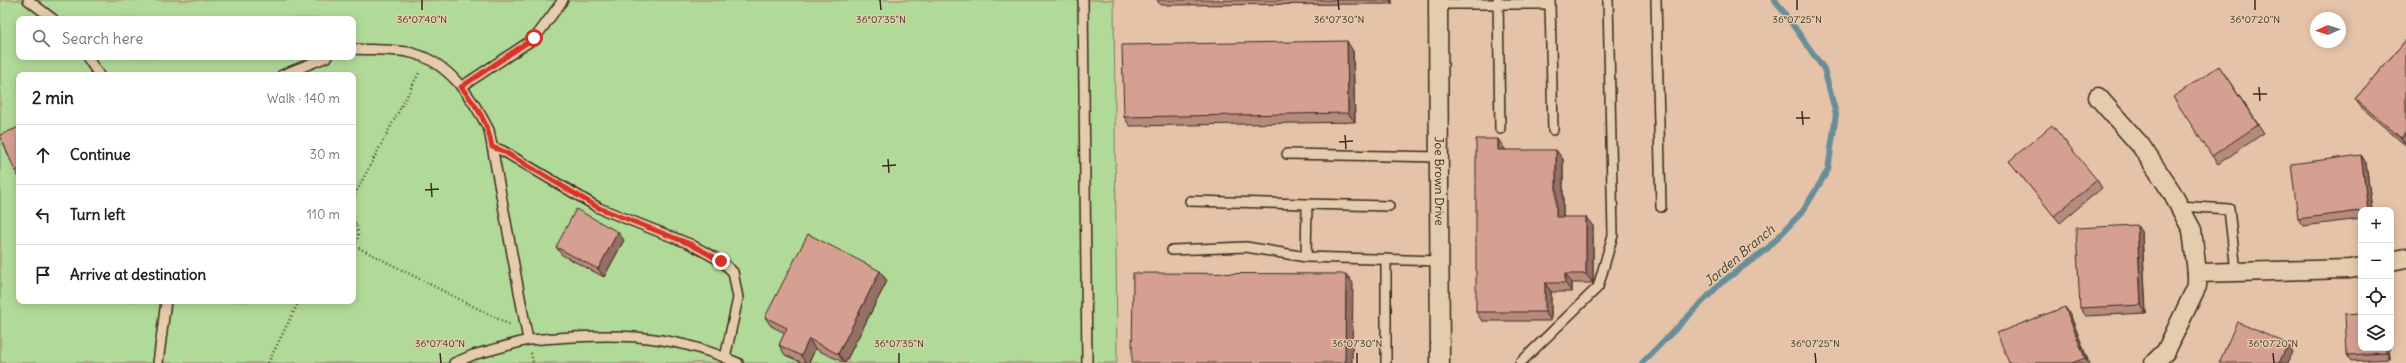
<!DOCTYPE html>
<html lang="en">
<head>
<meta charset="utf-8">
<style>
	:root { --surface:#fff; --page:#f2f2f2; --text:#202124; --muted:#757577; --line:#e0e0e0 }
	body { margin:0; font-family:Delius,sans-serif; background:var(--page); color:var(--text) }
	.controls { position:absolute; right:12px; bottom:12px; display:grid; overflow:hidden; border-radius:8px; box-shadow:0 2px 10px #0003 }
	.controls button { width:36px; height:36px; display:grid; place-items:center; padding:0; border:0; border-bottom:1px solid var(--line); background:var(--surface); color:var(--text); font:20px sans-serif }
	.compass { position:absolute; left:2310px; top:12px; width:36px; height:36px; border-radius:50%; background:var(--surface); box-shadow:0 2px 10px #0003; rotate:267deg }
	.stop { position:absolute; width:12px; height:12px; margin:-9px; border:3px solid #d93025; border-radius:50%; background:#fff }
	.stop.end { background:#d93025; border-color:#fff; box-shadow:0 1px 4px #0008 }
	.list { margin:0; padding:0; list-style:none }
	h2 { display:flex; justify-content:space-between; align-items:center; height:52px; margin:0; padding:0 16px; font-size:17px }
	h2 small { font-size:13px; font-weight:400; color:var(--muted) }
	.list li { display:grid; grid-template-columns:26px 1fr auto; gap:12px; align-items:center; box-sizing:border-box; height:60px; padding:0 16px; border-top:1px solid var(--line) }
	.list b { display:block; font-size:15px; white-space:nowrap }
	.list em { font-size:13px; font-style:normal; color:var(--muted) }
	.icon { flex:none; width:22px; height:22px; fill:none; stroke:currentColor; stroke-width:2; stroke-linecap:round; stroke-linejoin:round }
	.map { position:relative; flex:none; width:2406px; height:363px; overflow:hidden }
	.search { position:absolute; background:var(--surface); box-shadow:0 2px 10px #0003; left:16px; top:16px; width:340px; height:44px; display:flex; align-items:center; gap:10px; box-sizing:border-box; padding:0 14px; border-radius:8px; color:var(--muted); font-size:15px }
	.panel { position:absolute; background:var(--surface); box-shadow:0 2px 10px #0003; left:16px; top:72px; width:340px; height:232px; border-radius:8px }
	.map>svg:first-child { display:block }
	.green { fill:#b1da98; stroke:#76825b; fill-rule:evenodd }
	.lines { fill:none; stroke-linecap:round; stroke-linejoin:round }
	.stream { stroke:#6a8e99; stroke-width:6 }
	.lane-casing { stroke:#3b2a1e; stroke-width:12 }
	.street-casing { stroke:#3b2a1e; stroke-width:21 }
	.path { stroke:#3b2a1e; stroke-width:2.5; stroke-dasharray:1 3; stroke-linecap:butt }
	.lane { stroke:#e4ccac; stroke-width:9 }
	.street { stroke:#e4ccac; stroke-width:18 }
	.wall { fill:#b78a7e; stroke:#3b2a1e }
	.shaded-wall { fill:#957066; stroke:#3b2a1e }
	.building { fill:#d5a092; stroke:#3b2a1e }
	.route { stroke:#d93025; stroke-width:5 }
	.ticks { fill:none; stroke:#3b2a1e; stroke-width:1.5 }
	.labels { text-anchor:middle; stroke-width:3; stroke-linejoin:round; paint-order:stroke }
	.street-label { font-size:12px; fill:#3b2a1e; stroke:#e4ccac }
	.water-label { font-size:13px; font-style:italic; fill:#433b32; stroke:#e4ccac }
	.ticks-label { font-size:10px; text-anchor:middle; fill:#3b2a1e; stroke:#e4ccac; stroke-width:3; stroke-linejoin:round; paint-order:stroke }
</style>
</head>
<body>
<div class="map">
<svg width="2406" height="363" viewBox="0 0 2406 363">
	<rect width="100%" height="100%" fill="#e5c3a8"/>
	<filter id="ink" filterUnits="userSpaceOnUse"><feTurbulence type="fractalNoise" baseFrequency=".025" numOctaves="2"/><feDisplacementMap in="SourceGraphic" scale="8" xChannelSelector="R" yChannelSelector="G"/><feConvolveMatrix kernelMatrix="1 2 1 2 8 2 1 2 1" color-interpolation-filters="sRGB"/></filter>
	<g filter="url(#ink)">
		<!-- green -->
		<path class="green" d="M0,0H1114L1117,363H0ZM19,19H353V57H19ZM19,75H353V301H19Z"/>
		<g class="lines">
			<!-- stream -->
			<polyline class="stream" points="1642,363 1721,283 1768,248 1803,211 1828,170 1836,114 1824,69 1775,0"/>
			<!-- lane casing -->
			<g class="lane-casing">
				<g id="lane">
					<polyline points="28,0 53,19"/>
					<polyline points="1083,0 1087,363"/>
					<polyline points="1498,0 1500,129"/>
					<polyline points="1656,0 1661,207"/>
					<polyline points="1439,4 1550,4 1550,0"/>
					<polyline points="1550,4 1553,130"/>
					<path d="M353,49C372,50 394,49 412,53C449,62 473,99 489,130L528,340C607,334 664,330 738,363"/>
					<polyline points="87,57 99,75"/>
					<polyline points="282,75 327,57"/>
					<polyline points="461,87 535,38 563,0"/>
					<polyline points="492,147 503,151 599,208 690,244 721,261 733,272 738,298 725,358"/>
					<polyline points="1287,154 1440,157"/>
					<polyline points="1190,201 1389,206"/>
					<polyline points="2179,206 2229,209 2236,272"/>
					<polyline points="1172,250 1246,247 1306,257 1440,261"/>
					<polyline points="1306,257 1307,206"/>
					<polyline points="158,363 166,301"/>
					<polyline points="454,363 473,355 528,340"/>
					<polyline points="1386,363 1386,259"/>
					<polyline points="1520,363 1598,287 1613,235 1608,0"/>
				</g>
			</g>
			<!-- street casing -->
			<g class="street-casing">
				<g id="street">
					<path id="s1" d="M1438,0L1440,363"/>
					<polyline points="2098,97 2141,146 2171,191 2192,230 2197,273"/>
					<polyline points="2391,261 2406,258"/>
					<polyline points="2154,363 2166,351 2197,286 2197,273 2350,269 2361,267"/>
				</g>
			</g>
			<!-- path -->
			<g class="path">
				<polyline points="353,198 420,71"/>
				<path d="M353,219C359,228 360,240 353,249"/>
				<polyline points="355,246 510,325"/>
				<polyline points="531,353 533,363"/>
				<polyline points="268,363 299,301"/>
			</g>
			<!-- lane -->
			<use href="#lane" class="lane"/>
			<!-- street -->
			<use href="#street" class="street"/>
		</g>
		<!-- wall -->
		<g class="wall">
			<polygon points="1157,0 1392,0 1392,4 1160,5"/>
			<polygon points="2406,40 2406,146 2361,107 2355,99"/>
			<polygon points="1353,51 1355,122 1130,126 1124,117"/>
			<polygon points="2219,66 2264,133 2218,164 2212,156"/>
			<polygon points="19,127 19,177 15,171"/>
			<polygon points="1505,149 1505,150 1563,159 1563,217 1593,226 1593,283 1572,283 1572,292 1551,292 1551,321 1482,321 1476,312"/>
			<polygon points="2361,155 2366,163 2372,210 2361,210 2361,219 2303,226 2298,219"/>
			<polygon points="2009,161 2097,180 2102,188 2060,223 2015,168"/>
			<polygon points="2142,233 2146,313 2086,316 2080,308"/>
			<polygon points="624,240 604,277 562,255 556,247"/>
			<polygon points="880,271 887,281 845,363 815,349 809,363 803,363 785,355 779,345 785,333 771,326 765,317"/>
			<polygon points="2070,314 2089,363 2009,363"/>
			<polygon points="2389,348 2390,359 2351,361 2347,355"/>
		</g>
		<!-- shaded-wall -->
		<g class="shaded-wall">
			<polygon points="1389,0 1392,0 1392,4"/>
			<polygon points="1347,41 1353,51 1355,122 1348,113"/>
			<polygon points="2406,132 2406,146 2401,138"/>
			<polygon points="1498,139 1505,149 1505,159 1498,150"/>
			<polygon points="1556,150 1563,159 1563,226 1556,217"/>
			<polygon points="2361,155 2366,163 2372,210 2368,210"/>
			<polygon points="1586,217 1593,226 1593,283 1586,274"/>
			<polygon points="2137,225 2142,233 2146,313 2141,305"/>
			<polygon points="618,232 624,240 604,277 598,269"/>
			<polygon points="880,271 887,281 845,363 838,354"/>
			<polygon points="1346,274 1353,283 1352,363 1345,363"/>
			<polygon points="1565,274 1572,283 1572,292 1565,283"/>
			<polygon points="1545,283 1551,292 1551,321 1545,312"/>
			<polygon points="2065,307 2070,314 2089,363 2088,363 2085,358"/>
			<polygon points="809,339 815,349 809,363 806,363 801,356"/>
			<polygon points="2288,344 2293,352 2288,363 2279,363"/>
			<polygon points="2386,348 2389,348 2390,359 2386,353"/>
		</g>
		<!-- building -->
		<g class="building">
			<polygon points="2406,40 2406,132 2401,138 2355,99"/>
			<polygon points="1347,41 1348,113 1124,117 1122,45"/>
			<polygon points="2219,66 2258,125 2212,156 2173,97"/>
			<polygon points="2052,125 2097,180 2054,216 2009,161"/>
			<polygon points="19,127 19,169 15,171 0,135"/>
			<polygon points="1476,139 1498,139 1498,150 1556,150 1556,217 1586,217 1586,274 1565,274 1565,283 1545,283 1545,312 1476,312"/>
			<polygon points="2361,155 2368,210 2298,219 2291,164"/>
			<polygon points="576,209 618,232 598,269 556,247"/>
			<polygon points="2137,225 2141,305 2080,308 2076,228"/>
			<polygon points="808,234 880,271 838,354 809,339 801,356 779,345 787,328 765,317"/>
			<polygon points="1133,273 1346,274 1345,363 1132,363"/>
			<polygon points="2065,307 2085,358 2072,363 2009,363 1997,333"/>
			<polygon points="2361,313 2361,348 2386,348 2386,353 2347,355 2345,314"/>
			<polygon points="2237,322 2288,344 2279,363 2219,363"/>
		</g>
	</g>
	<g class="lines" filter="url(#ink)">
		<!-- route -->
		<path class="route" d="M534,38L461,87C477,106 488,123 492,147L503,151L599,208L690,244L721,261"/>
	</g>
	<!-- ticks -->
	<path class="ticks" d="M422,0V10M880,0L881,10M1338,0L1339,10M1797,0V10M2255,0V10M2259,87L2260,101M2253,94H2267M1802,111L1803,125M1796,118H1810M1345,135L1346,149M1339,142L1353,141M888,159L889,173M882,166L896,165M431,183L432,197M425,190L439,189M440,353L441,363M899,353V363M1357,353V363M1815,353L1816,363M2273,353L2274,363"/>
	<g class="labels">
		<!-- street labels -->
		<g class="street-label">
			<text dy="4" stroke="none"><textPath href="#s1" startOffset="181">Joe Brown Drive</textPath></text>
		</g>
		<!-- water labels -->
		<g class="water-label">
			<text transform="translate(1739 255) rotate(-40)" y="5">Jorden Branch</text>
		</g>
	</g>
	<g class="ticks-label">
		<text x="422" y="23">36°07'40"N</text>
		<text x="881" y="23">36°07'35"N</text>
		<text x="1339" y="23">36°07'30"N</text>
		<text x="1797" y="23">36°07'25"N</text>
		<text x="2255" y="23">36°07'20"N</text>
		<text x="440" y="347">36°07'40"N</text>
		<text x="899" y="347">36°07'35"N</text>
		<text x="1357" y="347">36°07'30"N</text>
		<text x="1815" y="347">36°07'25"N</text>
		<text x="2273" y="347">36°07'20"N</text>
	</g>
</svg>
<div class="controls">
<button>+</button>
<button>−</button>
<button><svg class="icon" aria-label="locate" viewBox="0 0 24 24"><circle cx="12" cy="12" r="6"/><path d="M12 2v4M12 18v4M2 12h4M18 12h4"/></svg></button>
<button><svg class="icon" aria-label="layers" viewBox="0 0 24 24"><path d="M12 4l9 5-9 5-9-5zM3 14l9 5 9-5"/></svg></button>
</div>
<svg class="compass" viewBox="-18 -18 36 36"><path d="M0-13l5 13h-10z" fill="#e53935"/><path d="M0 13l5-13h-10z" fill="#757577"/></svg>
<div class="stop" style="left:534px;top:38px"></div>
<div class="stop end" style="left:721px;top:261px"></div>
<div class="search"><svg class="icon" aria-label="search" viewBox="0 0 24 24"><circle cx="10" cy="10" r="6"/><path d="M15 15l6 6"/></svg>Search here</div>
<section class="panel">
<h2>2 min<small>Walk · 140 m</small></h2>
<ul class="list">
<li><svg class="icon" aria-label="ahead" viewBox="0 0 24 24"><path d="M12 20V5M6 11l6-6 6 6"/></svg><div><b>Continue</b></div><em>30 m</em></li>
<li><svg class="icon" aria-label="left" viewBox="0 0 24 24"><path d="M17 20v-9H6M10 6l-5 5 5 5"/></svg><div><b>Turn left</b></div><em>110 m</em></li>
<li><svg class="icon" aria-label="arrive" viewBox="0 0 24 24"><path d="M6 21V4h12l-3 4 3 4H6"/></svg><div><b>Arrive at destination</b></div></li>
</ul>
</section>
</div>
</body>
</html>
